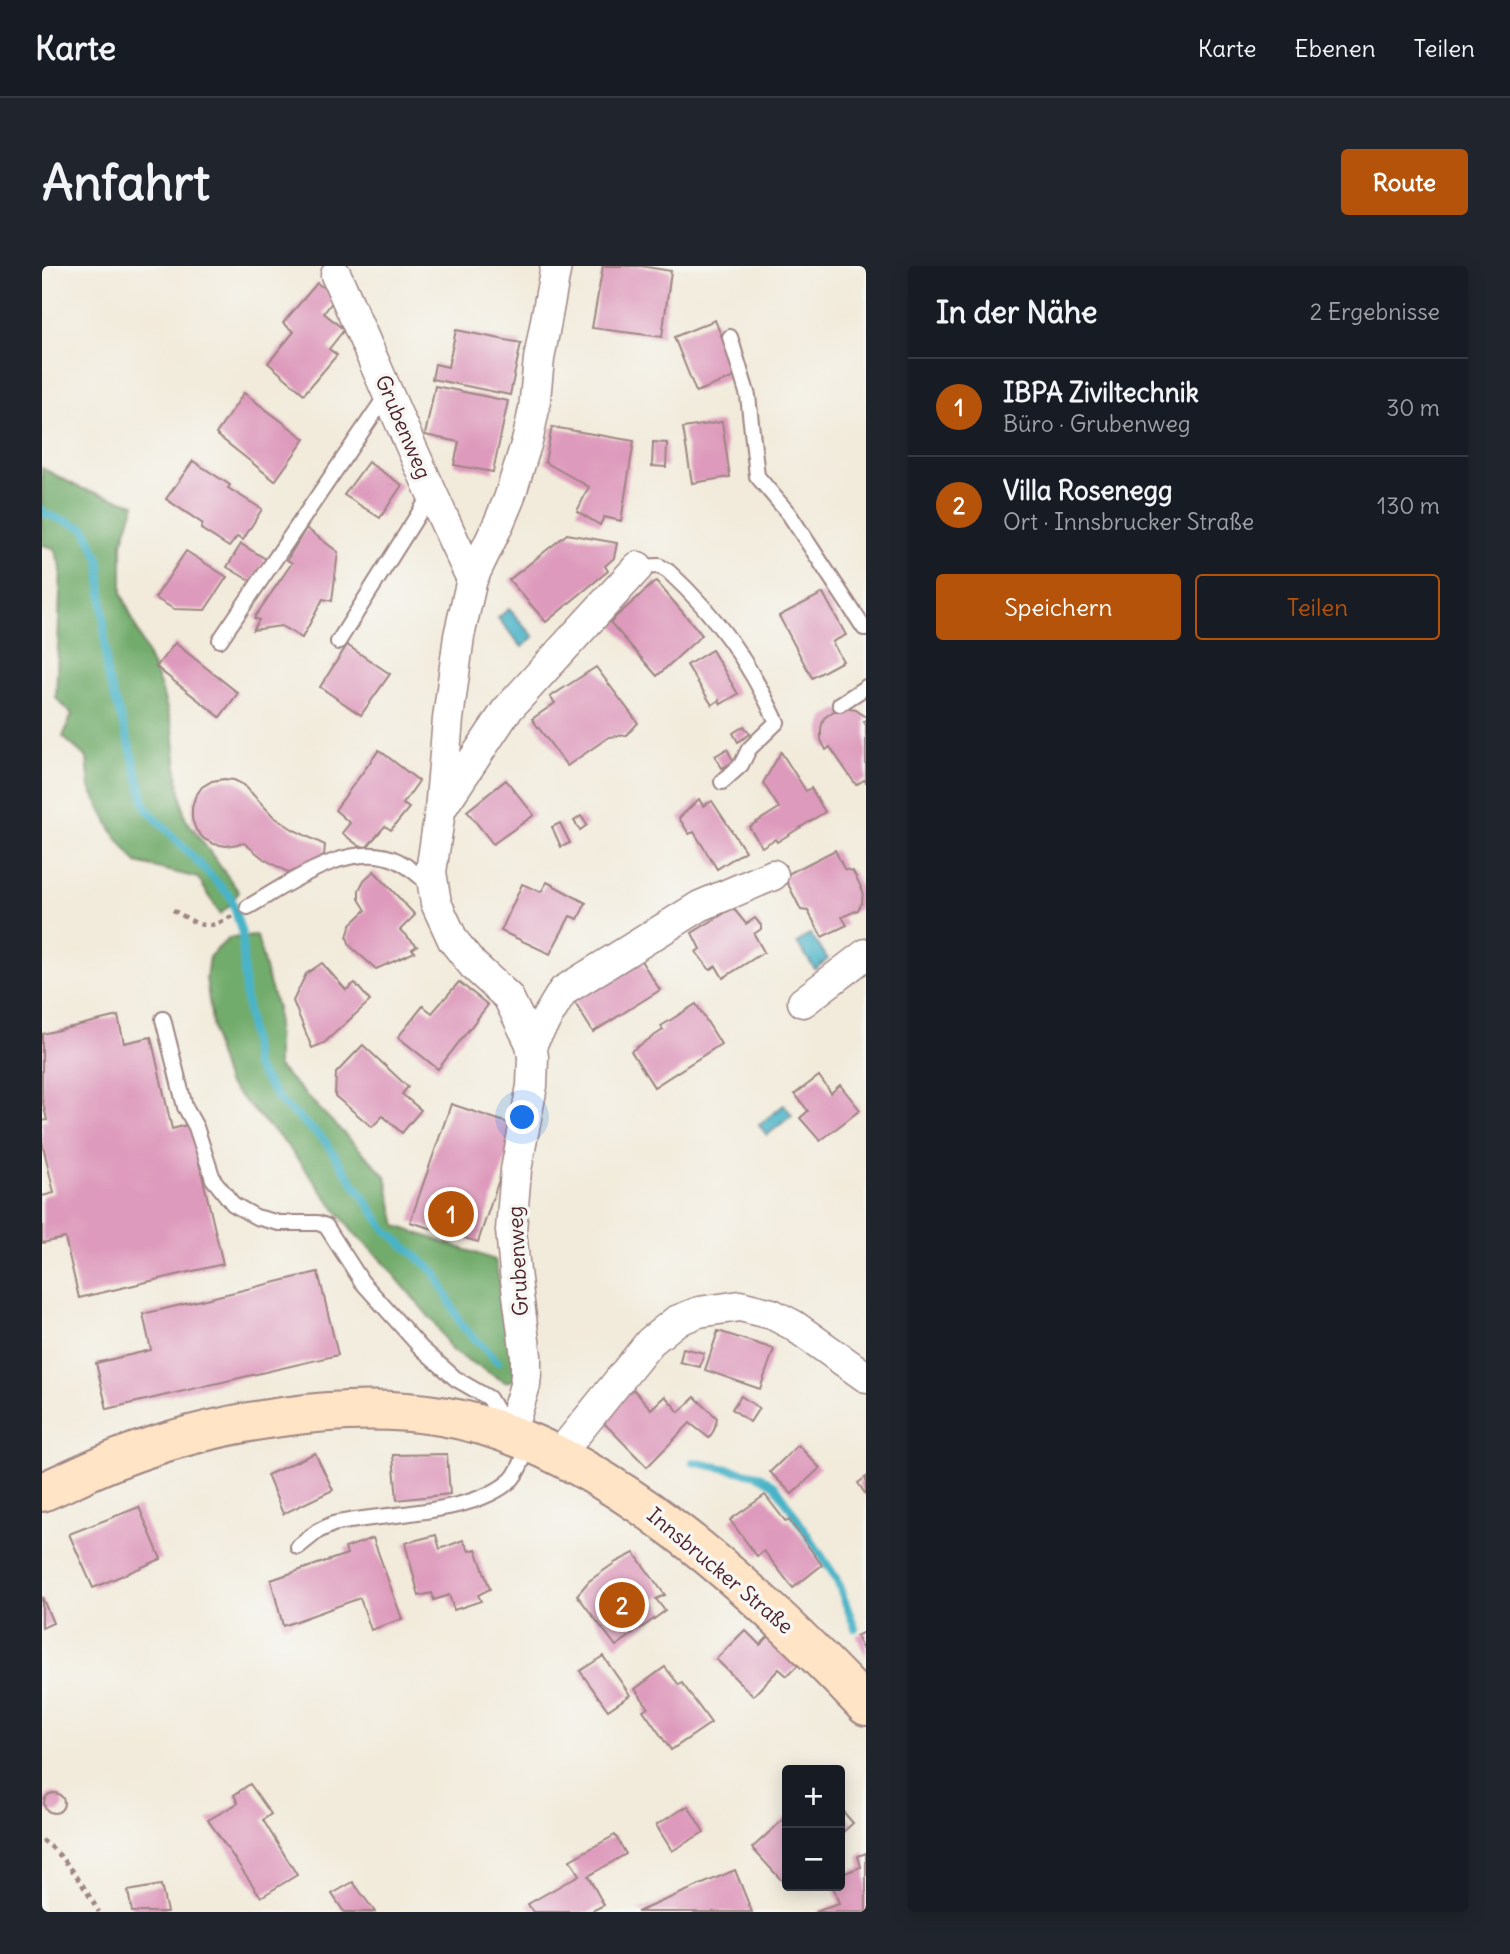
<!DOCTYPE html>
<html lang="de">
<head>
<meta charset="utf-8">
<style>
	:root { --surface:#171b24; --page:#20242c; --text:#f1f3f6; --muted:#9ea1a6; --line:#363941; --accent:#b45309 }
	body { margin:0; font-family:Delius,sans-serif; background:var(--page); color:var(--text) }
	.controls { position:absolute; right:21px; bottom:21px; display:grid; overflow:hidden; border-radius:7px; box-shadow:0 4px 18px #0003 }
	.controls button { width:63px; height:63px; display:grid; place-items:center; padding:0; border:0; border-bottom:2px solid var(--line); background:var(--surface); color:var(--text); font:35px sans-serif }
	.you { position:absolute; left:481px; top:852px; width:24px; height:24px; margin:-18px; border:5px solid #fff; border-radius:50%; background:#1a73e8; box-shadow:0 0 0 10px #1a73e833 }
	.badge { display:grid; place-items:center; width:46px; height:46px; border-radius:50%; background:var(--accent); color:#fff; font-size:23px; font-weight:700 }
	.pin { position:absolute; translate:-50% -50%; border:4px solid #fff; box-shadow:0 2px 7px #0006 }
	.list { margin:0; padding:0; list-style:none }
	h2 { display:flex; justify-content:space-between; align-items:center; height:91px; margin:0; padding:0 28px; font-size:30px }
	h2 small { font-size:23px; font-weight:400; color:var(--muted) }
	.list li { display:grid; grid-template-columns:46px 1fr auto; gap:21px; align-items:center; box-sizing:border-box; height:98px; padding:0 28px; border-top:2px solid var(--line) }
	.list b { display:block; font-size:26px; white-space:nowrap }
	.list p { margin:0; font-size:23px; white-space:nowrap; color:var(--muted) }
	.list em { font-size:23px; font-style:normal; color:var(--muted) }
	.actions { display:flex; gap:14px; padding:21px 28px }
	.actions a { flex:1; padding:16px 0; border:2px solid var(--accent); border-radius:7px; text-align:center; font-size:24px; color:var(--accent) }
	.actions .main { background:var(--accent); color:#fff }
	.map { position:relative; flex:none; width:824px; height:1646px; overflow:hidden; border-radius:7px }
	header { display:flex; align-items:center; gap:42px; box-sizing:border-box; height:98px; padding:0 35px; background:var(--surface); border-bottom:2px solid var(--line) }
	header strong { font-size:33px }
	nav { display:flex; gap:38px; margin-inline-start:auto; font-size:24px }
	.intro { display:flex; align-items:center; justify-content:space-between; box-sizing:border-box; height:168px; padding:0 42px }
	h1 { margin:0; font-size:49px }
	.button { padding:18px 32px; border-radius:7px; background:var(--accent); color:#fff; font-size:24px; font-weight:700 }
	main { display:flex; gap:42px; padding:0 42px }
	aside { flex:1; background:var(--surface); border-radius:7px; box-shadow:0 4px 18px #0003 }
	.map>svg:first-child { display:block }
	.forest { fill:#72ac6c; stroke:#5e664c; stroke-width:2 }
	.water { fill:#4ab4c8; stroke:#4a6a7a; stroke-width:2 }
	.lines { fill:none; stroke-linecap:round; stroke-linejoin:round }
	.stream { stroke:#4ab4c8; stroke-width:8 }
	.building { fill:#de9abc }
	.lane-casing { stroke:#9e8583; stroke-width:18 }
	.street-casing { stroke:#9e8583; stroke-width:33 }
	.secondary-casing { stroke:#9e8583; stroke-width:42 }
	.path { stroke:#9e8583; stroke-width:4.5; stroke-dasharray:5 5; stroke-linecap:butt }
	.lane { stroke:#fff; stroke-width:14 }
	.street { stroke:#fff; stroke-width:30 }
	.secondary { stroke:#ffe4c6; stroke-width:38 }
	.labels { text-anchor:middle; stroke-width:7; stroke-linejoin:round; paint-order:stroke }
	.street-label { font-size:21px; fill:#4a1f2b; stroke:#f6f6f2 }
</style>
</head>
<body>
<header>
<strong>Karte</strong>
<nav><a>Karte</a><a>Ebenen</a><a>Teilen</a></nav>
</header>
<div class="intro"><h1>Anfahrt</h1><a class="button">Route</a></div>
<main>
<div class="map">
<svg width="824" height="1646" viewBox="0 0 824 1646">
	<rect width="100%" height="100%" fill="#f6f6f2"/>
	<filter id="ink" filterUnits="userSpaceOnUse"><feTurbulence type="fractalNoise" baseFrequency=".0143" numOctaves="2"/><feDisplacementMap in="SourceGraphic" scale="14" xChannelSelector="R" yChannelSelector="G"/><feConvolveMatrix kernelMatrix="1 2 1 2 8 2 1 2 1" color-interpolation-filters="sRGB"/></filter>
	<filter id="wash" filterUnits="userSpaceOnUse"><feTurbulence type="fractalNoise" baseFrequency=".00686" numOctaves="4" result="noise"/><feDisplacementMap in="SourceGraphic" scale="28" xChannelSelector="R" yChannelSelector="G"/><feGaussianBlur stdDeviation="1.57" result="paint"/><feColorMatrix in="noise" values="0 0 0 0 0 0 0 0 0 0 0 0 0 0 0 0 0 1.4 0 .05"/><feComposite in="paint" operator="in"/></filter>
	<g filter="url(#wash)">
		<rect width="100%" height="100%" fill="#f2ebdb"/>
		<!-- forest -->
		<g class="forest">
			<polygon points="0,202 38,222 93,238 80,277 80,328 118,419 131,463 136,514 143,552 197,626 185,642 178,648 156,612 95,597 72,568 48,522 45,492 21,471 30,448 14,432 19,302 12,282 0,279"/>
			<polygon points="215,670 225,710 235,742 235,800 344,910 355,960 453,994 469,1074 473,1114 463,1116 410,1085 394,1059 338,992 311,966 244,878 185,817 173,779 164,712 167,691 187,672"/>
		</g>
		<!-- water -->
		<g class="water">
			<polygon points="467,343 492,371 480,381 456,352"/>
			<polygon points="768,668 786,693 773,703 755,677"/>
			<polygon points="742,839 750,849 725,869 717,859"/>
		</g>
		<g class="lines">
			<!-- stream -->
			<g class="stream">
				<polyline points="0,244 4,248 43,262 58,295 65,409 87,477 104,542 189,631 200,668 203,726 213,800 238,835 282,874 344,964 393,1006 420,1060 456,1096"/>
				<polyline points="651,1196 716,1209 733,1219 794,1312 813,1362"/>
			</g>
		</g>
		<g id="blocks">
			<!-- building -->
			<g class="building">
				<polygon points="561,0 599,0 629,5 620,71 550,62"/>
				<polygon points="275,17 294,31 282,47 302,64 287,83 295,89 262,128 226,97 252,66 241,57"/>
				<polygon points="673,54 695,110 654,126 632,71"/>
				<polygon points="414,64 479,77 468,129 390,113 393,98 406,101"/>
				<polygon points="393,120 466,135 451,206 412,199 417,176 383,169"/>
				<polygon points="202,127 263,173 233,215 174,168"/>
				<polygon points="680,156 688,211 650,217 641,162"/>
				<polygon points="510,161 592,175 579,255 562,251 558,259 535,245 547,221 503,196"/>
				<polygon points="611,176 625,177 624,201 610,200"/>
				<polygon points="151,195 188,219 186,222 220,243 201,274 195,271 187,281 159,263 161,258 124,233"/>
				<polygon points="326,196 360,219 338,252 302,229"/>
				<polygon points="264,262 296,286 290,335 281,333 260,372 239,360 211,364 217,354 212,352 250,297 245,294"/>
				<polygon points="525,268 575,277 572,292 563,300 566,305 504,356 467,314"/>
				<polygon points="199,278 224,293 210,316 185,301"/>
				<polygon points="144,285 185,311 163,344 132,343 113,332"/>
				<polygon points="614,315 660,369 615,410 568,356"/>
				<polygon points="781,327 804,369 790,376 801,395 770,412 737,350"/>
				<polygon points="133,377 196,427 178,451 114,401"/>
				<polygon points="305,379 348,408 319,449 278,421"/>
				<polygon points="670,384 696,428 679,438 677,434 670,439 645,399"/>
				<polygon points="554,401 596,457 585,469 567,471 525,500 490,453 513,437 508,431"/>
				<polygon points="803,442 814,444 824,451 824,455 822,456 824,459 824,516 822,514 814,519 788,481 784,484 779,474 779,462 782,452 792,445"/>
				<polygon points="702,460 708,468 696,476 691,467"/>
				<polygon points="685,483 692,496 680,502 673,490"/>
				<polygon points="337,484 377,515 361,538 367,542 349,564 343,560 325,581 317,580 300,567 308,557 293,544"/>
				<polygon points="739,486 764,525 769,522 783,546 735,576 733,573 720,581 707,561 737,542 721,517"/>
				<polygon points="182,513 192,514 202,519 232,551 252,564 283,579 282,590 249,608 222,593 202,577 184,580 172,578 162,573 154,564 150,553 150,542 153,531 160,521 170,515"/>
				<polygon points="464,514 492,549 451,578 425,545"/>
				<polygon points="657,533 661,540 670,535 703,585 675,603 652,566 647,568 637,552"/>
				<polygon points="539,550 545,559 538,564 532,555"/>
				<polygon points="518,557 528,577 519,581 510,561"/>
				<polygon points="793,584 802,603 811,605 821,625 820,637 816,644 800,651 805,659 780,671 766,645 759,644 742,610"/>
				<polygon points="332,605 373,649 358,664 375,680 370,683 373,686 334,703 308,680 305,671 309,658 324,644 317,633 317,624 322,614"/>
				<polygon points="505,616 544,637 536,653 528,650 508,688 459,665 480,618 499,626"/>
				<polygon points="691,642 704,658 713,652 719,659 719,663 712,668 722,686 681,712 674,700 668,704 654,686 658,683 650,667"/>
				<polygon points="592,684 618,724 551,766 528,729"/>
				<polygon points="280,697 304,724 313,717 328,735 282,777 270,782 251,735 264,708"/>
				<polygon points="417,716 446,739 396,803 356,771 381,740 390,747"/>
				<polygon points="654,738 679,778 612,821 589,785 621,764 619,760"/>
				<polygon points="76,750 82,777 109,771 130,863 148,858 181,998 37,1032 23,972 0,977 0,930 12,927 0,875 0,855 5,854 0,833 0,768"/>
				<polygon points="321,779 366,821 360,828 379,844 360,867 341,850 330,861 293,830 294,807"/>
				<polygon points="777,810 789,827 798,819 818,844 778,875 758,852 766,845 753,828"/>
				<polygon points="409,838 475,860 436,976 368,956"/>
				<polygon points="276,1006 296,1089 65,1143 54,1097 109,1084 101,1048"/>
				<polygon points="676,1065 732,1083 718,1123 663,1104"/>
				<polygon points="641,1082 662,1087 658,1101 638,1096"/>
				<polygon points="591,1123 609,1143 623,1130 637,1146 653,1131 675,1152 672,1164 667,1172 648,1157 605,1201 560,1155"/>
				<polygon points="699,1130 717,1142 708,1156 690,1143"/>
				<polygon points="756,1179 778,1202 750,1228 728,1206"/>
				<polygon points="273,1187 291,1224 241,1248 225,1209"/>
				<polygon points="405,1188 408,1228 355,1234 351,1189"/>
				<polygon points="824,1211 824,1229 816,1217"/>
				<polygon points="723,1229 744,1256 747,1254 780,1299 751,1322 722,1285 715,1290 688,1254"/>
				<polygon points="97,1241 119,1293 51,1322 27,1268"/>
				<polygon points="394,1269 398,1283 421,1274 427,1285 434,1283 448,1323 436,1329 439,1335 412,1344 407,1329 392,1334 390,1327 377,1330 363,1277"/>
				<polygon points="331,1272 360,1353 329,1364 318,1332 241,1360 229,1314 305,1288 303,1282"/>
				<polygon points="592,1287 623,1329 614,1333 623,1345 574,1380 535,1329 547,1315 574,1296"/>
				<polygon points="0,1331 11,1357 0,1362"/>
				<polygon points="703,1364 718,1379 730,1367 759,1396 745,1410 737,1403 711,1430 674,1393"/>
				<polygon points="824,1365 824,1390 814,1370"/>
				<polygon points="561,1390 588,1429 566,1444 538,1405"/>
				<polygon points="623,1401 637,1419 640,1417 669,1457 629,1484 601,1444 606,1441 593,1423"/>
				<polygon points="208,1518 229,1548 221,1554 255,1609 219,1631 166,1554 196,1537 192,1529"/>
				<circle cx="12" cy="1537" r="10"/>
				<polygon points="646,1540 662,1566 630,1585 614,1559"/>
				<polygon points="798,1542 811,1557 798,1569"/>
				<polygon points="745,1550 745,1617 743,1618 710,1582"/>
				<polygon points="573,1569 584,1588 546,1610 562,1639 548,1646 491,1646 486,1638 537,1609 528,1594"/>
				<polygon points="824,1587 824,1646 773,1646 797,1638 791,1620 798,1620 798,1609 819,1601 816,1590"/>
				<polygon points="693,1604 710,1646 595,1646"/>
				<polygon points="311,1616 333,1646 302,1646 290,1628"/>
				<polygon points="119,1619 125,1646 90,1646 86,1625"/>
			</g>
		</g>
	</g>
	<g filter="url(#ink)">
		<use href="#blocks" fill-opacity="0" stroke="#9e8583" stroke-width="2"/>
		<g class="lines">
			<!-- lane casing -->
			<g class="lane-casing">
				<g id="lane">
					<polyline points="688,71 706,130 715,210 747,248 822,362 824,362"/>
					<path d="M596,301L617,300L626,305C676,351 706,395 735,456L707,483L699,499L680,516"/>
					<polyline points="178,374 346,127"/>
					<polyline points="296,376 389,228"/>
					<polyline points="798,438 824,421"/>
					<path d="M206,641C246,618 308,572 356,595C368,601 377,610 387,618"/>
					<polyline points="121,753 143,841 154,861 171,913 191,938 214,951 237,957 276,957 284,960 320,1016 379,1082 414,1113 447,1132 464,1161"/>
					<path d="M256,1281L276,1265L291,1258C341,1247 433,1249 470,1213C478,1204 482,1190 487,1179"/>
				</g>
			</g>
			<!-- street casing -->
			<g class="street-casing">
				<g id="street">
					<path d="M294,9C339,110 381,213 430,313"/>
					<polyline points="400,541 464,445 596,301"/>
					<polyline points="761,736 824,688"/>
					<polyline points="489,778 521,725 658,640 731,609"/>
					<polyline points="468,1169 483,1119 484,1108 484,1090 473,1006 469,964 474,904 490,820 491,791 489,778 466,731 431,699 411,674 394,637 389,606 398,545 406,453 417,370 430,313 456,259 467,233 486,172 492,143 497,93 514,0"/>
					<polyline points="516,1190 608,1076 634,1055 657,1046 698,1040 730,1048 751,1059 824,1111"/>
				</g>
			</g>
			<!-- secondary casing -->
			<g class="secondary-casing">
				<path id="secondary" d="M0,1226C26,1215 51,1202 78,1192C171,1156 299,1134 399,1150C557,1175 718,1328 824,1440"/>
			</g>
			<!-- path -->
			<g class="path">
				<path d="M131,644C156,658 163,667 190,650"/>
				<path d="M0,1574C25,1591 42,1621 57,1646"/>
			</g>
			<!-- lane -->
			<use href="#lane" class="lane"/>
			<!-- street -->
			<use href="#street" class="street"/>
			<!-- secondary -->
			<use href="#secondary" class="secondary"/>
		</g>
	</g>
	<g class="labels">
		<!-- street labels -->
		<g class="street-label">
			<text transform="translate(361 161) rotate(67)" y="7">Grubenweg</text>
			<text transform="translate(476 995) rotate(-93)" y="7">Grubenweg</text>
			<text transform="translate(678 1305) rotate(40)" y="7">Innsbrucker Straße</text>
		</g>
	</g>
</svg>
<div class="controls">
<button>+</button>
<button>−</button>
</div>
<div class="you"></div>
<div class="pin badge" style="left:409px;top:948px">1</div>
<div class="pin badge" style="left:580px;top:1339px">2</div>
</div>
<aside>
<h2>In der Nähe<small>2 Ergebnisse</small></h2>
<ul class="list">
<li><span class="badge">1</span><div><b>IBPA Ziviltechnik</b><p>Büro · Grubenweg</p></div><em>30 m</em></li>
<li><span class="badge">2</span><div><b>Villa Rosenegg</b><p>Ort · Innsbrucker Straße</p></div><em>130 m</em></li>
</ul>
<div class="actions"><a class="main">Speichern</a><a>Teilen</a></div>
</aside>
</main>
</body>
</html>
